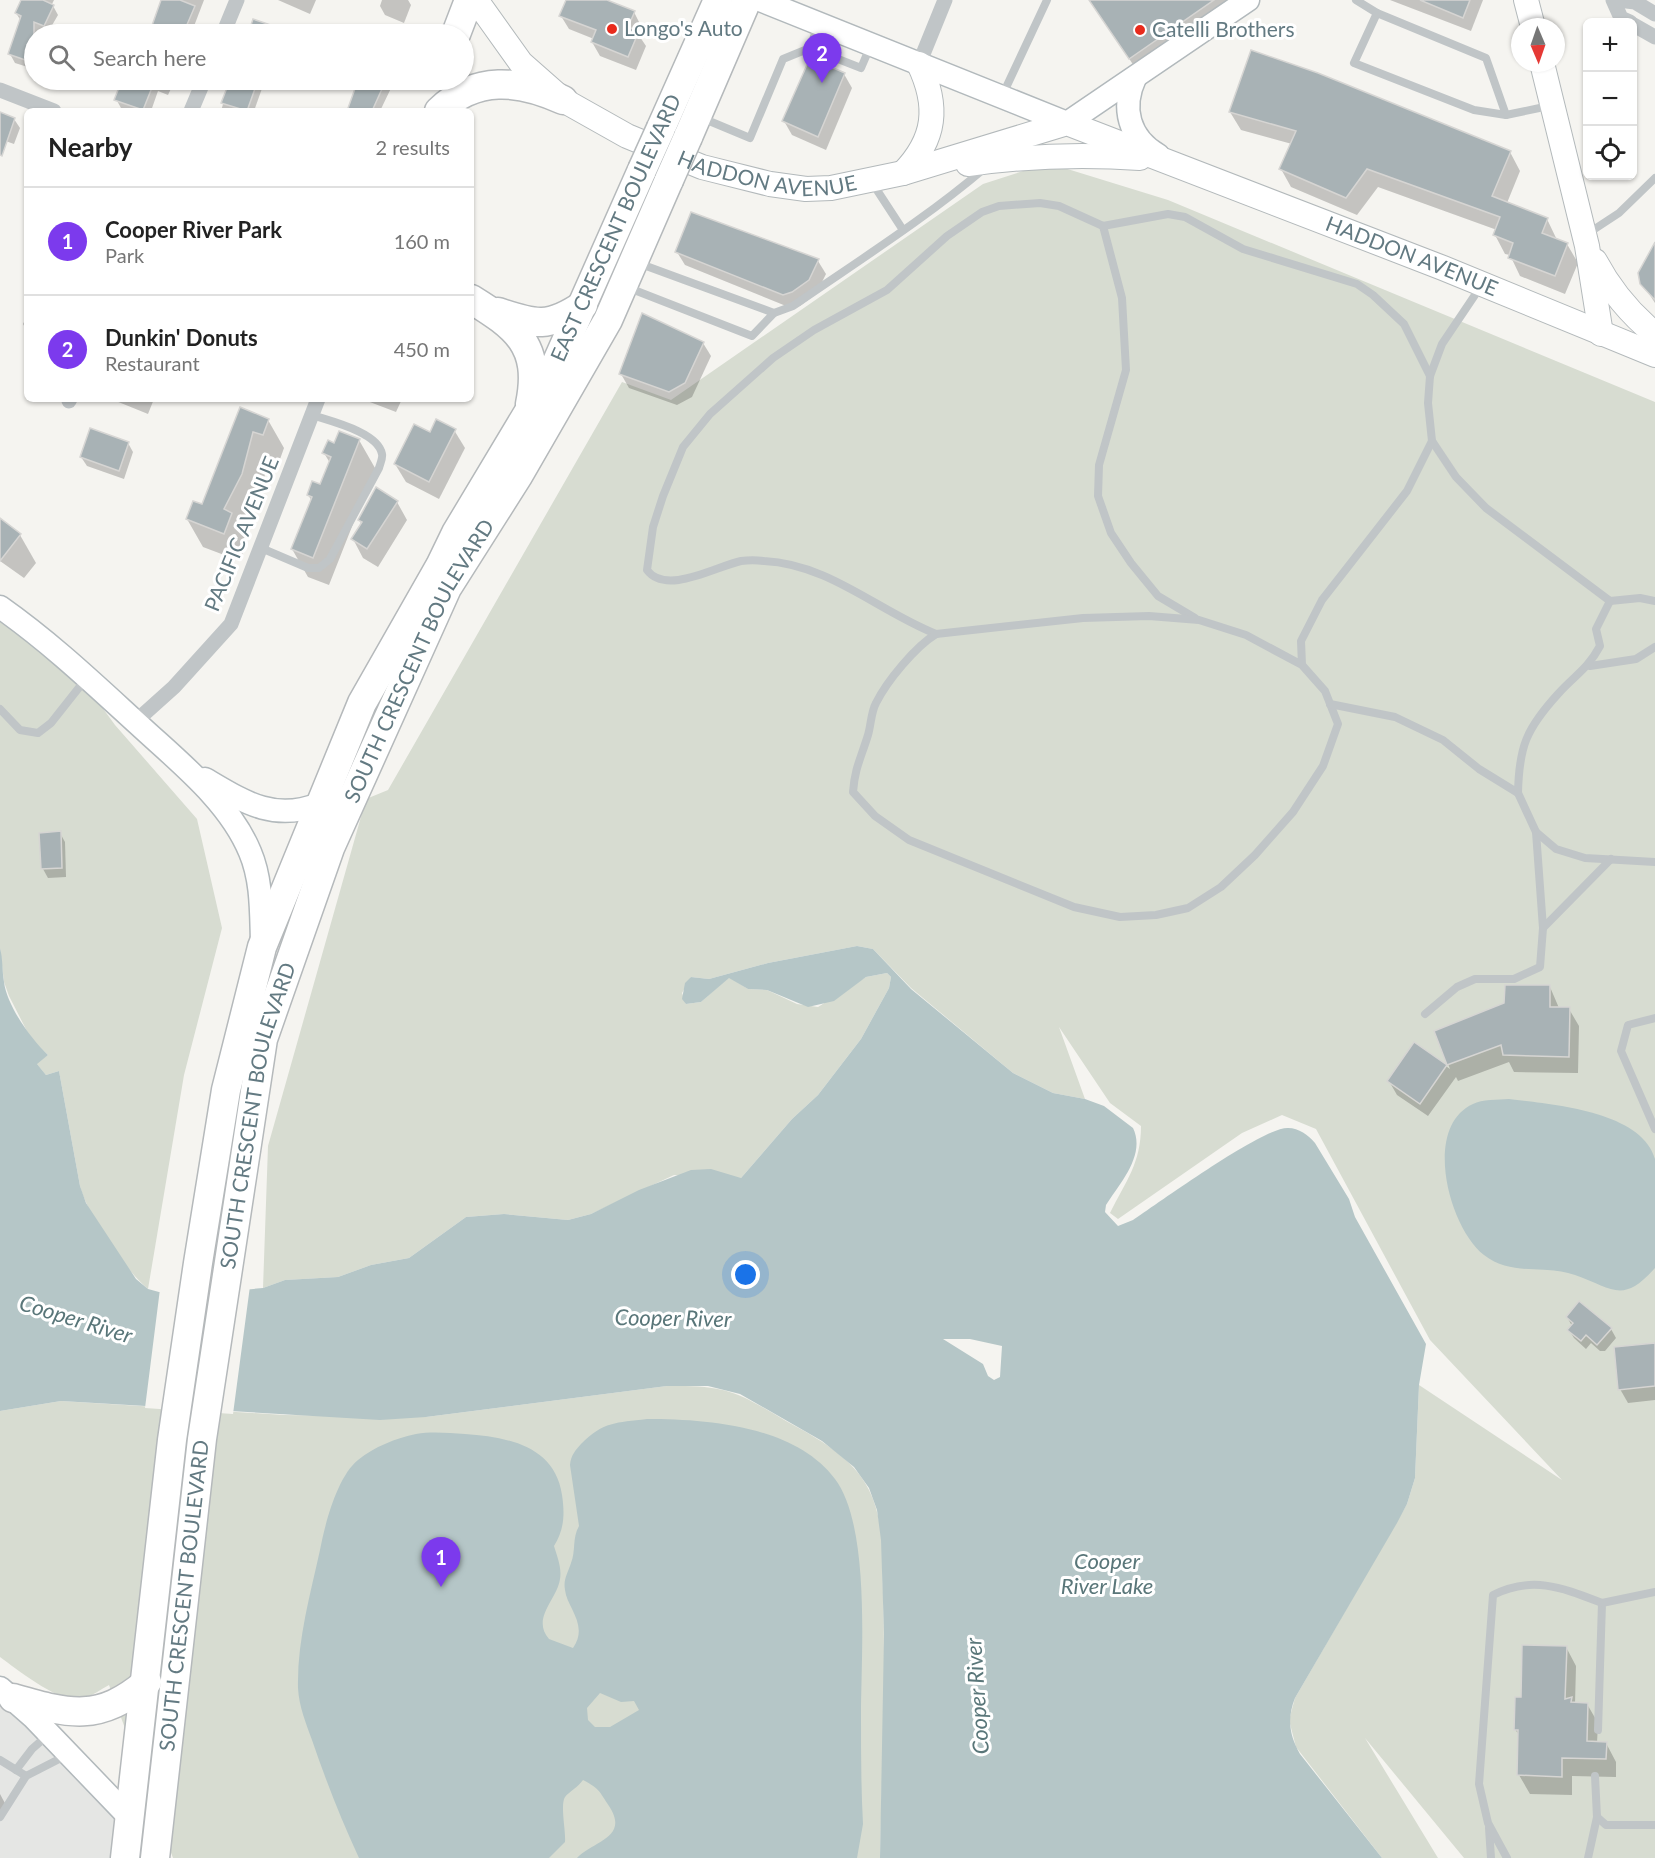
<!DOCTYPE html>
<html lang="en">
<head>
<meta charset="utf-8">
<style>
	:root { --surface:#fff; --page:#f2f2f2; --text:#222; --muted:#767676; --line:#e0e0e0; --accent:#7c3aed }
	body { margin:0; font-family:Lato,sans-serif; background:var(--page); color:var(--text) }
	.controls { position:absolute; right:18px; top:18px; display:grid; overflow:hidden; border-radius:9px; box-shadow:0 2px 4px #0004 }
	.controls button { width:54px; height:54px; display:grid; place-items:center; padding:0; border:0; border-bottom:2px solid var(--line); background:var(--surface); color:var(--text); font:30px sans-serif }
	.compass { position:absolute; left:1511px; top:18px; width:54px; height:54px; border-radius:50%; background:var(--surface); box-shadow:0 2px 4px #0004; rotate:178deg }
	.you { position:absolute; left:746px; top:1275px; width:21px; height:21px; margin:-15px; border:4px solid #fff; border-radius:50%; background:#1a73e8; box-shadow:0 0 0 9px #1a73e833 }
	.badge { display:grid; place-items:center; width:39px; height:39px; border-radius:50%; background:var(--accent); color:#fff; font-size:20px; font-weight:700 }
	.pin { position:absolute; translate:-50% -50px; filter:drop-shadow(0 2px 3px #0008) }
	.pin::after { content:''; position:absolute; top:32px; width:21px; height:18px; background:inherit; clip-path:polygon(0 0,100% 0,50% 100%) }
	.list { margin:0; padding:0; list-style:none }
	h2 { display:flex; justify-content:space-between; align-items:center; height:78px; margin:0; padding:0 24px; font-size:26px }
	h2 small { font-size:20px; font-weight:400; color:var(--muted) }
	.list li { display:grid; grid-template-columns:39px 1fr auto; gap:18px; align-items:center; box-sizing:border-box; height:108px; padding:0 24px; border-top:2px solid var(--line) }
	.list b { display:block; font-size:22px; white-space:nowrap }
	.list p { margin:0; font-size:20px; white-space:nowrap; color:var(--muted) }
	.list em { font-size:20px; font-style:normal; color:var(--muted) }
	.icon { flex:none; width:33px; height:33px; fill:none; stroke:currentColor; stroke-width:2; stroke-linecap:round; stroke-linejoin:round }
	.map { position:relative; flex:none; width:1655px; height:1858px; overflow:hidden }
	.search { position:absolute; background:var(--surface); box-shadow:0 2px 4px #0004; left:24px; top:24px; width:450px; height:66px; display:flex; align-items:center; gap:15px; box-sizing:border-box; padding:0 21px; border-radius:33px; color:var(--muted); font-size:22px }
	.panel { position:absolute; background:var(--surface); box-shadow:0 2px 4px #0004; left:24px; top:108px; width:450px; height:294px; border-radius:9px }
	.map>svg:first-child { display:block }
	.built { fill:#e5e6e4 }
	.green { fill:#d7dcd1 }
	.water { fill:#b5c6c7; fill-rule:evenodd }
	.pier { fill:#f5f4f0 }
	.shadow { fill:#0003 }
	.building { fill:#a8b2b5; stroke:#d6d5d3; stroke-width:1.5 }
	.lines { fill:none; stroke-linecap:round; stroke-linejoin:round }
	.secondary-casing { stroke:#b2b9bc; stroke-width:25 }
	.primary-casing { stroke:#b3b9bb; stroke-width:26 }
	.highway-casing { stroke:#b5b9bb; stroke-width:31 }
	.lane { stroke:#c0c5c7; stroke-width:8 }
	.street { stroke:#c0c5c7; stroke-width:15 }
	.secondary { stroke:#fff; stroke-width:22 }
	.primary { stroke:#fff; stroke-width:24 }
	.highway { stroke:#fff; stroke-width:28 }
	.highway-bridge-casing { stroke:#b5b9bb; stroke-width:31; stroke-linecap:butt }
	.highway-bridge { stroke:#fff; stroke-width:28 }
	.poi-dot { fill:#e82b1d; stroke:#fff; stroke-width:2 }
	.labels { text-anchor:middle; stroke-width:6; stroke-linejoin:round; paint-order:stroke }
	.poi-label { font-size:21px; fill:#637a82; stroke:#fff; text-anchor:start }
	.street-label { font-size:21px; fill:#637a82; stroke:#fff }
	.water-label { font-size:22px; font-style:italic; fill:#597679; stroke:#fff }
</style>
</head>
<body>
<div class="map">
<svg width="1655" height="1858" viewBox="0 0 1655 1858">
	<rect width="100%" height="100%" fill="#f5f4f0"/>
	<!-- built -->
	<polygon class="built" points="0,1688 130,1818 125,1858 0,1858"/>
	<!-- green -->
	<g class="green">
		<path d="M1048,163L1168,200L1655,402V1858H1464L1365,1738L1438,1858H1382L1296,1747L1289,1720L1295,1698L1407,1504L1415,1478L1419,1385L1562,1480L1430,1340L1316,1129L1282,1115L1242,1133L1118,1219L1110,1213C1126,1181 1141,1163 1141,1126L1110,1103L1059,1027L1085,1099L1053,1093L1013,1073L911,988L873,949L857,946L768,963L709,979L691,977L682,993L686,1004L701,1002L729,977L748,989L767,990L797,1004L818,1007L866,977L887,973L891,977L889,988L861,1039L818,1095L792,1119L741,1178L674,1175L591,1214L568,1220L504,1214L466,1217L409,1258L371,1265L338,1277L285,1280L263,1288L268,1146L366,799L388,790L622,382L671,400L983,184Z"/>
		<path d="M0,607L63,654L115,725L197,819L222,928L184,1075L148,1289C126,1271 87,1214 80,1186L59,1071L46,1075L36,1063L48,1055L31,1039L9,996L4,982L0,948Z"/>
		<path d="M667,1386C726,1385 736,1391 786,1421C817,1438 853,1457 869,1490C885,1522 882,1559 883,1593C886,1681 882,1770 880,1858H173L109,1685C101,1689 92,1696 83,1699C61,1705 18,1670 0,1657V1411L61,1401L284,1415L426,1417Z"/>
	</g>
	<!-- water -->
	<g class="water">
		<path d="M857,946L873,949L911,989L1013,1073L1053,1093L1085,1099L1104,1106L1133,1128C1146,1155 1120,1183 1106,1205L1105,1212L1118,1226L1133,1220C1160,1202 1263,1127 1288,1128C1299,1128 1308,1135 1315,1143L1349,1199L1355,1217L1426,1344L1419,1385L1415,1478L1407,1504L1397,1523L1295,1698C1287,1718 1289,1735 1300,1754L1382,1858H880L884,1634L881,1540L877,1510L869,1488L854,1467L822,1441L740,1394L708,1386H667L426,1417L380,1420L61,1401L0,1411V948C3,959 2,970 4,982C7,1006 31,1039 48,1055L37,1064L46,1075L59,1071L80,1186L86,1203L136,1279L148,1289L159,1292L190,1295L263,1288L285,1280L338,1277L371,1265L409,1258L466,1217L504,1214L568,1220L591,1214L639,1190L691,1170L711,1169L741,1178L792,1119L818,1095L861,1039L889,988L891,977L887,973L866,977L834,1001L808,1007L767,990L748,989L729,978L701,1002L686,1004L682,999L685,983L691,977L709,979L768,963ZM943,1339H970L1002,1346L1000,1377L994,1380L988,1376L983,1364Z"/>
		<path d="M1509,1099C1551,1104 1642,1111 1655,1159V1268C1622,1305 1613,1288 1575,1275C1544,1264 1512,1277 1484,1255C1449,1228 1422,1127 1473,1104C1482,1099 1498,1100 1509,1099Z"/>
		<path d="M647,1419C709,1419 795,1426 835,1479C871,1527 861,1655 861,1715C861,1751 861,1788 863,1824L857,1858H577C593,1841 630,1838 609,1806C599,1791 600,1789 583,1780C578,1787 569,1792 565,1797C560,1805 566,1831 565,1842L549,1858H359C341,1819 326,1781 312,1740C306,1723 299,1707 298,1688C297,1641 310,1596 320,1550C325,1524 337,1477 358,1460C374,1447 396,1438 416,1434C432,1431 449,1433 465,1434C508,1437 555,1446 562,1495C565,1515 564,1530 554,1546C557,1556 562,1568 560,1579C557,1600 531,1618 549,1639L573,1648C589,1625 567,1608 565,1590C563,1579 568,1573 571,1563C576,1551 572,1538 579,1526L570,1465C571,1455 575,1451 581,1444C604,1421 616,1423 647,1419ZM600,1693L621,1702L634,1701L639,1710L610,1727H595L588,1720L587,1708Z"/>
	</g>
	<!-- pier -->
	<polygon class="pier" points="250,1286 233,1414 145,1408 160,1289 190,1292"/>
	<!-- shadow -->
	<g class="shadow">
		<polygon points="23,0 54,0 52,4 58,15 47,34 34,34 34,69 15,63 10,54 21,21 16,13"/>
		<polygon points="164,0 204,0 191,34 150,34"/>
		<polygon points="278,0 316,0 310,14"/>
		<polygon points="382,0 408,0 411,5 404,23 385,15 380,6"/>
		<polygon points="567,0 602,0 634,12 641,26 638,34 646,46 636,70 600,56 592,42 594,39 569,29 561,16"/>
		<polygon points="1090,0 1241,0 1138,72"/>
		<polygon points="1390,0 1483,0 1471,31"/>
		<polygon points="844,74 852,88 826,150 792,135 784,121"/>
		<polygon points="133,80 175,80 168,95 158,91 151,111 128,111 121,108 116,99"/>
		<polygon points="230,80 265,80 254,111 221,111"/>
		<polygon points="360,80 391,80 393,84 381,109 383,111 349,111"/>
		<polygon points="1230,112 1510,152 1520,171 1507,203 1547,219 1557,240 1567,244 1578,263 1565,294 1520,276 1510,255 1505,254 1495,235 1497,230 1378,187 1357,215 1291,187 1281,169 1292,144 1241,130"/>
		<polygon points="0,114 14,119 20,128 14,144 0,139"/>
		<polygon points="1655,245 1655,303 1642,283 1639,273"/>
		<polygon points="677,252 818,261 826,274 816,294 800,306 791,308 685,265"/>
		<polygon points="27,316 27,331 23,324"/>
		<polygon points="703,343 711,356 692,397 677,405 629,388 621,374"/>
		<polygon points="111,399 154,399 148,414"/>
		<polygon points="362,399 402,399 396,412"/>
		<polygon points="240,409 268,420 284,448 279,462 269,459 258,502 242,532 247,542 240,561 203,547 187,519 203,506"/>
		<polygon points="454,430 465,448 439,499 406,482 395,464 430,434"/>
		<polygon points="359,440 375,468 329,585 308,577 292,549 312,501 308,495 321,486 330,463 324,453 335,445"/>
		<polygon points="128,443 133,452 124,479 87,466 81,457"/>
		<polygon points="397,502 407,520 378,567 363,558 353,539 362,525 359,520"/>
		<polygon points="0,520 20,535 36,563 24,578 0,561"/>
		<polygon points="60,833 65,842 66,877 48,878 43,869"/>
		<polygon points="1550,987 1559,1008 1569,1009 1579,1026 1578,1073 1514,1072 1509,1062 1458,1081 1456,1077 1428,1116 1397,1095 1389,1081 1414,1044 1450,1069 1436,1032"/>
		<polygon points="1567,1317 1611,1329 1616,1338 1605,1351 1600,1351 1591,1343 1586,1349 1574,1338 1569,1330 1572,1326"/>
		<polygon points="1655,1344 1655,1400 1628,1403 1620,1389"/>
		<polygon points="1566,1647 1576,1666 1575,1704 1587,1704 1598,1723 1597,1743 1606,1743 1616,1762 1616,1777 1572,1776 1572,1795 1530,1794 1519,1775 1520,1737 1515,1729 1522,1698"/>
		<polygon points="0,1794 7,1807 0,1819"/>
	</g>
	<!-- building -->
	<g class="building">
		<polygon points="21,0 43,0 54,5 44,26 34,22 34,50 31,62 8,54 21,16 15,13"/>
		<polygon points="161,0 180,0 195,6 183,34 149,34"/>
		<polygon points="566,0 607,0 635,11 628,27 639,31 628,57 591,42 596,30 559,16"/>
		<polygon points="1089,0 1214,0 1129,59"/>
		<polygon points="1420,0 1470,0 1463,18"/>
		<polygon points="253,19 291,32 291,34 248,34"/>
		<polygon points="1251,50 1318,73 1511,151 1492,196 1548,218 1542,233 1568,243 1555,276 1508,258 1513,243 1493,235 1500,217 1367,169 1346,198 1279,169 1296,131 1229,112"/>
		<polygon points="810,58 845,73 818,137 782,121"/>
		<polygon points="122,80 155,80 143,110 114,100"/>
		<polygon points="230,80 258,80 247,111 221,103"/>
		<polygon points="358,80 386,80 372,111 347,111"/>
		<polygon points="0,112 15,118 2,156 0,155"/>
		<polygon points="691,212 819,259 809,280 792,292 783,295 675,252"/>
		<polygon points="1655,242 1655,300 1640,284 1638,273"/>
		<polygon points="642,313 704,342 685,383 669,392 619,374"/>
		<polygon points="240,407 269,419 263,435 253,432 242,474 224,509 232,513 224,534 186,519 193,501 202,504"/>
		<polygon points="436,419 456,429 429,482 394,464 414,424 430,432"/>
		<polygon points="90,428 129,442 119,471 80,457"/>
		<polygon points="339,431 360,439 313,558 291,549 312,497 307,495 312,481 320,484 331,457 322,453 328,440 334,443"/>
		<polygon points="376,487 398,501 367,549 351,539 362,522 358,520"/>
		<polygon points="0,518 21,534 0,561"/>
		<polygon points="61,831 62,868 41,869 39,833"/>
		<polygon points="1505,985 1550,985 1550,1007 1570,1007 1569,1057 1503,1055 1501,1045 1447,1065 1434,1031 1504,1003"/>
		<polygon points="1414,1042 1447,1065 1420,1104 1387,1081"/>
		<polygon points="1579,1301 1612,1328 1597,1345 1586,1335 1581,1341 1567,1330 1573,1323 1566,1317"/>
		<polygon points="1655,1343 1655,1386 1618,1390 1614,1347"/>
		<polygon points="1522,1645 1567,1646 1565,1699 1572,1697 1571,1702 1588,1703 1587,1741 1607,1742 1606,1759 1562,1758 1562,1777 1517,1775 1518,1730 1514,1730 1515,1697 1521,1697"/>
	</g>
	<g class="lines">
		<!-- secondary casing -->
		<g class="secondary-casing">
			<g id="secondary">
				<polyline points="760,0 1067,123 1248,0"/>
				<path d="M1135,78C1121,108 1129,138 1158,155"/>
				<path d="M0,607C51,643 93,683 139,725C179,762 229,801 250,852C262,880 261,912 262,942"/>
				<path d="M205,779C244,802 274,822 319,804"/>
				<polyline points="0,1688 33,1717 130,1818"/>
			</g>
		</g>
		<!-- primary casing -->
		<g class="primary-casing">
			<g id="primary">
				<path id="s1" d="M476,0L521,63L563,100L627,136L702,167L770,184L806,189L831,188L903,173L1067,123L1443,268L1655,355"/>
				<polyline points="1526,0 1533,27"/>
				<polyline points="1542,63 1587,246 1601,334"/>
				<path d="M968,164C1025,156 1083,154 1140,158"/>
				<path d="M903,173C936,139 939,106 919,64"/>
				<path d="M1595,261C1611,291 1629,313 1655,334"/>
			</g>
		</g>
		<!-- highway casing -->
		<g class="highway-casing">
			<g id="highway">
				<polyline points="456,34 469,0"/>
				<path d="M439,111C476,75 519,80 563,100"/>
				<polyline points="661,128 718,0"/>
				<polyline points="688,137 747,0"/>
				<path d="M471,299C516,327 542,345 530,404"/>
				<path d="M498,312C536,325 549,328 583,305"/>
				<path d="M13,1698C69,1714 99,1723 147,1682"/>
				<polyline points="125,1858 172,1440 198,1263 226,1090 262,947 362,703 440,566 456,533 552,373 642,170"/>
				<path id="s2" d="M155,1858L202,1439L263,1039L330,848L447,588L518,476L608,320L669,180"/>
			</g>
		</g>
		<!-- lane -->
		<g class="lane">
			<polyline points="1356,0 1377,13 1354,63 1474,110 1506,115 1549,106"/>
			<polyline points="1377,13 1486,58 1506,115"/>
			<polyline points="818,25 810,48 861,68 870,47"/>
			<polyline points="1003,94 1047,0"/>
			<polyline points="702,118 750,138 783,59 810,48"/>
			<polyline points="873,184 903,230"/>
			<polyline points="1103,226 1122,298 1126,370 1099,465 1098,496 1111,533 1131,563 1158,596 1195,618"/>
			<polyline points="1587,234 1619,213 1655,178"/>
			<polyline points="1481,286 1442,344 1430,376 1428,403 1432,441 1456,477 1486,508 1610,601 1640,598 1655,601"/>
			<polyline points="629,288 752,336 774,313 638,263"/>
			<path d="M774,313L793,306C858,261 925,219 985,168"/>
			<path d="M261,548L308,568H319L330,559L379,468C380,464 383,458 382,454C378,432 330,421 312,415"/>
			<path d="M936,634C878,611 829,564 764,561C757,560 748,560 741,561C717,566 666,596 647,570L653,527L663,496L683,447L710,414L773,358L814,330L887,290L947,236L982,212L999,206L1040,203L1059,206L1103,226L1168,214L1185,217L1243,249L1357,284L1373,295L1404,324L1430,376"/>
			<path d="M1302,665L1246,635L1199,620L1149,616L1083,618L936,634C915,647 887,681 876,703C871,712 871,725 868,735C861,758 855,767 853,792L875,816L909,840L1074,907L1120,917L1156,915L1188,908L1221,887L1255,855L1293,812L1323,766L1338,724L1325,691L1302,665L1301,641L1322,600L1407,491L1432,441"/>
			<polyline points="1590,666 1636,659 1655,647"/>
			<path d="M1330,704L1395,717L1443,740L1479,769L1518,793C1519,747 1526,729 1558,694C1575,675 1587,670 1600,646L1596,629L1610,601"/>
			<polyline points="0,709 20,730 38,733 51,723 85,680"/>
			<polyline points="1518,793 1536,832 1556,849 1585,858 1655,862"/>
			<polyline points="1536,832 1543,928"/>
			<polyline points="1425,1014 1457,987 1475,979 1514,979 1540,967 1543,928 1611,859"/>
			<polyline points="1655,1018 1628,1025 1621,1051 1655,1129"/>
			<polyline points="1598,1730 1602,1603 1655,1592"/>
			<polyline points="0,1760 26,1776"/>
			<polyline points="16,1770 32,1749 48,1735"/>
			<polyline points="1595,1776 1597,1817 1606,1825 1655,1825"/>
			<polyline points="0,1817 26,1776 67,1755"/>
			<polyline points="1489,1828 1491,1858"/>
			<path d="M1507,1858L1488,1823L1479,1784L1493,1595C1533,1575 1563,1588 1602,1603"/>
			<polyline points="1588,1858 1597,1817"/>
		</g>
		<!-- street -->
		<g class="street">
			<polyline points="1613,0 1621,18 1630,22"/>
			<polyline points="1618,0 1635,2 1655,14"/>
			<polyline points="1632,24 1655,37"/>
			<polyline points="223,34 237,0"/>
			<polyline points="919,64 945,0"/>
			<polyline points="0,90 54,111"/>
			<polyline points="191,111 204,80"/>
			<polyline points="69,401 70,399"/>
			<polyline points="135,722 174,687 231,624 318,399"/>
		</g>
		<!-- secondary -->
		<use href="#secondary" class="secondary"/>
		<!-- primary -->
		<use href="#primary" class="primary"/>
		<!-- highway -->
		<use href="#highway" class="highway"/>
		<!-- highway-bridge casing -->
		<g class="highway-bridge-casing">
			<g id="highway-bridge">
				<polyline points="642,170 661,128"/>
				<polyline points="669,180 688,137"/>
			</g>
		</g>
		<!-- highway-bridge -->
		<use href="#highway-bridge" class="highway-bridge"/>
	</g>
	<!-- markers -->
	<g class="poi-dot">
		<circle cx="612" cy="29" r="6"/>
		<circle cx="1140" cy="30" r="6"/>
	</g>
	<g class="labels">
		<!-- poi labels -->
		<g class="poi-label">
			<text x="624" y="36">Longo's Auto</text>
			<text x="1152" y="37">Catelli Brothers</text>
		</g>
		<!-- street labels -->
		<g class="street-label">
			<text dy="7" stroke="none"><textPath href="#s1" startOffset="354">HADDON AVENUE</textPath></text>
			<text transform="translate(616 228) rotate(-66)" y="7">EAST CRESCENT BOULEVARD</text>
			<text dy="7" stroke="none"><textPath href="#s1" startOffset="1034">HADDON AVENUE</textPath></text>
			<text transform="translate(242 534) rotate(-68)" y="7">PACIFIC AVENUE</text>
			<text dy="7" stroke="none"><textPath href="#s2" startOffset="1236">SOUTH CRESCENT BOULEVARD</textPath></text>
			<text dy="7" stroke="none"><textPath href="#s2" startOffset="750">SOUTH CRESCENT BOULEVARD</textPath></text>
			<text dy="7" stroke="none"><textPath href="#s2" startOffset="264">SOUTH CRESCENT BOULEVARD</textPath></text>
		</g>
		<!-- water labels -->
		<g class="water-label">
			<text transform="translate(673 1318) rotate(1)" y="8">Cooper River</text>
			<text transform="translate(76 1319) rotate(17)" y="8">Cooper River</text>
			<text x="1107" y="1569">Cooper<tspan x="1107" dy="25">River Lake</tspan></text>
			<text transform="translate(977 1696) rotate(-94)" y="8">Cooper River</text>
		</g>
	</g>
</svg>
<div class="controls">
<button>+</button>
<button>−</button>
<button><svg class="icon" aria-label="locate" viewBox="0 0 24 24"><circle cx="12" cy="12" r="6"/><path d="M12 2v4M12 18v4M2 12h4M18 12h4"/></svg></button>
</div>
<svg class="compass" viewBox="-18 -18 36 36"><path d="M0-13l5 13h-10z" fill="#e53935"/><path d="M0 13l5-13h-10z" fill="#767676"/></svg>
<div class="you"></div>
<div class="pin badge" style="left:441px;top:1587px">1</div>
<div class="pin badge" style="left:822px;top:83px">2</div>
<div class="search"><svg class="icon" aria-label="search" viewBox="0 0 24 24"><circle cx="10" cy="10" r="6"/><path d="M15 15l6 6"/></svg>Search here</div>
<section class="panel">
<h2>Nearby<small>2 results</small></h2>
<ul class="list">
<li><span class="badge">1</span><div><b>Cooper River Park</b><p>Park</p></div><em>160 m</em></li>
<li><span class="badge">2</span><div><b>Dunkin' Donuts</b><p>Restaurant</p></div><em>450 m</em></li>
</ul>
</section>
</div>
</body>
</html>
